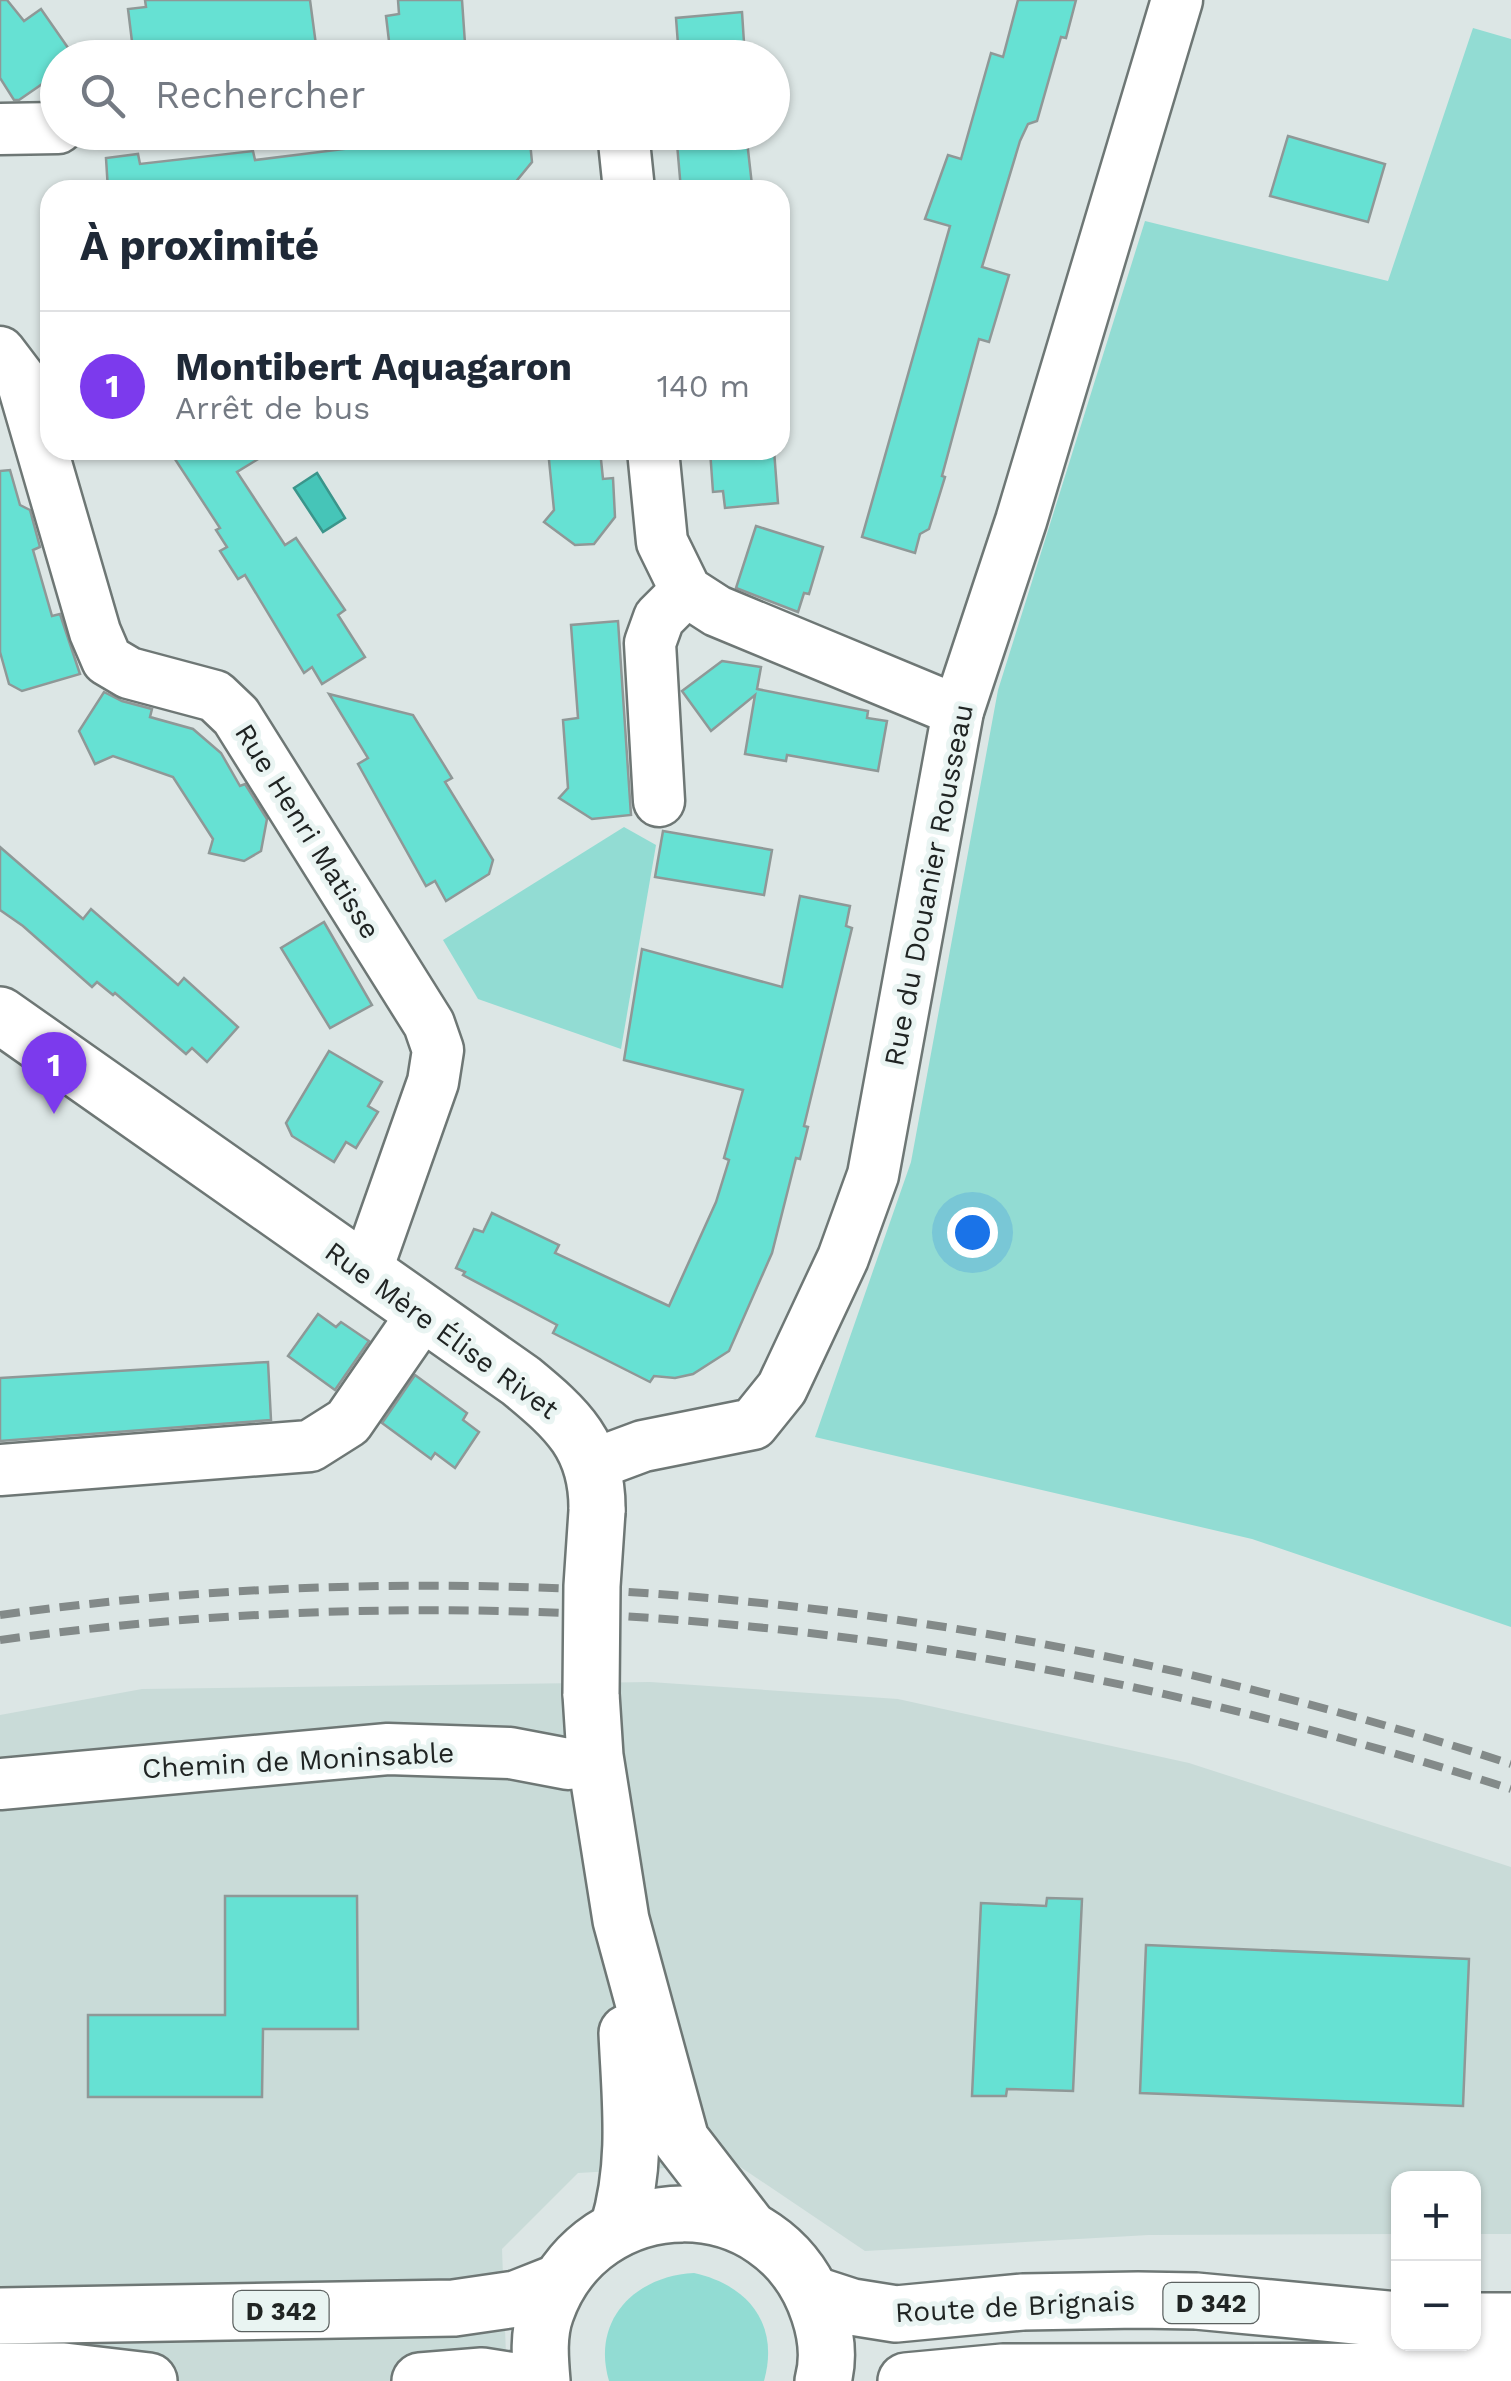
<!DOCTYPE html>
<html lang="fr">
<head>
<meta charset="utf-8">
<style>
	:root { --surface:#fff; --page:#f6f6f7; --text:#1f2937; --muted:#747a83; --line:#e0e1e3; --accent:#7c3aed }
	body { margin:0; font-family:"Work Sans",sans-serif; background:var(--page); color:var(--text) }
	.controls { position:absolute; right:30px; bottom:30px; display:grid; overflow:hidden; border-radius:20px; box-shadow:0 2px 8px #0004 }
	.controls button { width:90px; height:90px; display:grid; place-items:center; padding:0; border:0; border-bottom:2px solid var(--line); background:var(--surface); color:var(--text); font:50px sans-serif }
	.you { position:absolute; left:972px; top:1232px; width:35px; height:35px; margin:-25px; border:8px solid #fff; border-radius:50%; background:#1a73e8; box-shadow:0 0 0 15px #1a73e833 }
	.badge { display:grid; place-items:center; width:65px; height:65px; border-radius:50%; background:var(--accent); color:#fff; font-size:32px; font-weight:700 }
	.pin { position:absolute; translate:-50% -82px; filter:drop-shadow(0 2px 5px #0008) }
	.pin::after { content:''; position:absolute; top:52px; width:35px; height:30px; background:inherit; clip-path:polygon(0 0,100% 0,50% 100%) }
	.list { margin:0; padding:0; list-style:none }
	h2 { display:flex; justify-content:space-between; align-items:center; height:130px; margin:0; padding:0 40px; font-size:42px }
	h2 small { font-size:32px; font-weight:400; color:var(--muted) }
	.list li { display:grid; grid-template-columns:65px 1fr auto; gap:30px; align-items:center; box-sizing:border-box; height:150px; padding:0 40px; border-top:2px solid var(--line) }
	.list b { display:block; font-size:38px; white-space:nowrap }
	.list p { margin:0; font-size:32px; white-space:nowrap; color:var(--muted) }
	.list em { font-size:32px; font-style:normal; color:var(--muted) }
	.icon { flex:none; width:55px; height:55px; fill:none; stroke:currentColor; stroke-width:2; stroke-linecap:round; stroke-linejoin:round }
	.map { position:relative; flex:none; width:1511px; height:2381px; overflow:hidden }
	.search { position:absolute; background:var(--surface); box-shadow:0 2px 8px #0004; left:40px; top:40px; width:750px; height:110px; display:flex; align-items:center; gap:25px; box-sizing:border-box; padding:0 35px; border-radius:55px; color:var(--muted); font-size:38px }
	.panel { position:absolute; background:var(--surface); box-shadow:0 2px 8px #0004; left:40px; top:180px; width:750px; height:280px; border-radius:30px }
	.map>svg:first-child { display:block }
	.built { fill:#c9dbd8 }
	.green { fill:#92dcd3 }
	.water { fill:#46c5b8; stroke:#3b958b; stroke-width:2.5 }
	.building { fill:#66e1d3; stroke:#8f9897; stroke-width:2.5 }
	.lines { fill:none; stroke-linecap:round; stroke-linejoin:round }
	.minor-casing { stroke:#6e7775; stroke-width:55 }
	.tertiary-casing { stroke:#6e7775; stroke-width:60 }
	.primary-casing { stroke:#6e7775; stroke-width:60 }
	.minor { stroke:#fff; stroke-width:50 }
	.tertiary { stroke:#fff; stroke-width:55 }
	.primary { stroke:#fff; stroke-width:55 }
	.rail { stroke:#838a89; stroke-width:8; stroke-dasharray:20 10; stroke-linecap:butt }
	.tertiary-bridge-casing { stroke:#6e7775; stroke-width:60; stroke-linecap:butt }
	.tertiary-bridge { stroke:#fff; stroke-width:55 }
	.labels { text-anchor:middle; stroke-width:10; stroke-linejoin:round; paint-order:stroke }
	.shield { fill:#e9f4f2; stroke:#5c6261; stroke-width:2.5 }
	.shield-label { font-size:25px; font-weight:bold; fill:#202423 }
	.street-label { font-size:28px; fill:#202423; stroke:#e9f4f2 }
</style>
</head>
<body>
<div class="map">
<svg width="1511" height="2381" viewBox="0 0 1511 2381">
	<rect width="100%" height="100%" fill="#dce6e5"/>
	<!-- built -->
	<polygon class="built" points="650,1682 898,1699 1189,1763 1511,1867 1511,2234 1474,2234 1474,2178 1398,2178 1398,2234 1149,2235 865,2251 736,2164 578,2173 502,2249 507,2381 0,2381 0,1715 142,1689"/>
	<!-- green -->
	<g class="green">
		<polygon points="1473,28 1511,39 1511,1627 1252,1539 815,1437 911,1162 998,690 1145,221 1388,281"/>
		<polygon points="624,827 656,845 621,1049 478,999 443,940"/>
		<path d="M694,2273C748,2285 780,2324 764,2381H609C591,2320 635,2276 694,2273Z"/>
	</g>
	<!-- water -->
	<polygon class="water" points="317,473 345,518 323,532 294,488"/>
	<!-- building -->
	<g class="building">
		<polygon points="0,0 7,0 24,21 41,9 73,55 58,58 58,73 19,100 14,100 0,78"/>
		<polygon points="145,0 310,0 316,45 307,45 306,50 246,58 134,58 128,9 146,7"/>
		<polygon points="398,0 462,0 466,58 391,58 386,16 399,14"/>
		<polygon points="1018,0 1076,0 1066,38 1061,37 1037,121 1028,124 1020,141 982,267 1009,275 989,342 979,339 942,476 945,477 929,529 920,534 915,553 862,537 950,226 925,219 948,155 961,159 991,53 1003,57"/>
		<polygon points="742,12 745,58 679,58 676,18"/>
		<polygon points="462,132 519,132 530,142 532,162 509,190 498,182 452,186 453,190 108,190 106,158 138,154 140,164 253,151 255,160 352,148 351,142"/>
		<polygon points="676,132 746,132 752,185 681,190"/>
		<polygon points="1288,136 1385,164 1368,222 1270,196"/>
		<polygon points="169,450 273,450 237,472 285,545 296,538 345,610 338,615 365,657 322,684 312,667 304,673 245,575 238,579 220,551 227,547 216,530 220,528"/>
		<polygon points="548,450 600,450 603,479 613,478 615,517 594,544 575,545 544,522 554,510"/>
		<polygon points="710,450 774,450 778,503 725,508 723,491 713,492"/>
		<polygon points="10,470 20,505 30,510 40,547 33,550 52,616 60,614 80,674 22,691 9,684 0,652 0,471"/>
		<polygon points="756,526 823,547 809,594 804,593 798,612 736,588"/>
		<polygon points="618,621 631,815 592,819 559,798 568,788 563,720 578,718 571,625"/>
		<polygon points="722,661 761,667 757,689 868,711 867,718 887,721 878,771 787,755 786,761 745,754 755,695 711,731 682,691"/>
		<polygon points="104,692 122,701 152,709 150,717 193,729 221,753 240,786 245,784 267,819 261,851 244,861 209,853 213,839 173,777 113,756 95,764 79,731"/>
		<polygon points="329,694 413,715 452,778 445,782 493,860 489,874 446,901 435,881 426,886 358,764 368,758"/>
		<polygon points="663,831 772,850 764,895 655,877"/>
		<polygon points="0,847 83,919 91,909 178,985 184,978 238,1027 207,1062 192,1048 186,1054 115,993 113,995 97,982 92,987 23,926 0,910"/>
		<polygon points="800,896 850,906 846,926 852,928 804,1126 808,1127 800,1159 796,1158 772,1253 729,1351 693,1374 675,1378 654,1376 650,1382 553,1333 557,1325 463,1275 465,1272 456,1268 474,1229 483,1232 492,1213 559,1245 555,1253 669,1306 716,1202 729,1160 724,1158 743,1090 624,1060 642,949 782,987"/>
		<polygon points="324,922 372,1005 330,1028 281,948"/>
		<polygon points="329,1051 382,1082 368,1106 378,1112 356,1148 346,1142 334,1162 292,1136 286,1123"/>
		<polygon points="318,1314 336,1327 341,1322 369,1341 335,1390 288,1356"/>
		<polygon points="268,1362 271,1420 0,1441 0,1378"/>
		<polygon points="415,1375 467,1413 463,1420 479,1432 455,1468 435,1453 431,1459 382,1423"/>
		<polygon points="225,1896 357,1896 358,2029 263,2029 262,2097 88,2097 88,2015 225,2015"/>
		<polygon points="1047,1898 1082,1899 1073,2091 1007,2089 1006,2096 972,2096 981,1903 1046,1906"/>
		<polygon points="1146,1945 1469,1959 1463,2106 1140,2093"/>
	</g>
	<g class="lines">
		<!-- minor casing -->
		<g class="minor-casing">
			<g id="minor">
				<polyline points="0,129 58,128"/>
				<polyline points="623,132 629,190"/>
				<polyline points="0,352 22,381 95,632 107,660 129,673 215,696 236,716 429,1024 438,1050 433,1082 366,1272"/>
				<polyline points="653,450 662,542 686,591 717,611 958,711"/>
				<polyline points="659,801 650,643 659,618 686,591"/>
				<polyline points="592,1465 643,1446 753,1424 782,1388 843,1258 873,1175 958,711 1021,521 1177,0"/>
				<polyline points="0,1470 310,1446 348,1422 424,1312"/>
				<polyline points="0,1784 388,1749 510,1753 568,1764 595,1756"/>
			</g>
		</g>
		<!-- tertiary casing -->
		<g class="tertiary-casing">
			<g id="tertiary">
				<path d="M0,1015L521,1381C567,1419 598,1446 597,1511"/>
				<polyline points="591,1694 595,1756 621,1920 681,2140 748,2227"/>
				<path d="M618,2228C638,2163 630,2099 627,2033"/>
			</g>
		</g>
		<!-- primary casing -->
		<g class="primary-casing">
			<g id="primary">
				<polyline points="812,2294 852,2307 896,2314 1023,2302 1138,2300 1196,2301 1398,2320"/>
				<polyline points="0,2316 454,2308 516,2299 559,2282"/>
				<polyline points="1474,2321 1511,2321"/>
				<polyline points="0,2371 64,2371 149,2381"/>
				<polyline points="420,2381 482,2376 515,2381"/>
				<path d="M542,2381C540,2358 538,2334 546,2312C592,2182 775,2180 819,2313C826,2334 829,2359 823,2381"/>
				<polyline points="906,2381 1003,2372 1511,2371"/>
			</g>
		</g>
		<!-- minor -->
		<use href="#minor" class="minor"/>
		<!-- tertiary -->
		<use href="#tertiary" class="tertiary"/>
		<!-- primary -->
		<use href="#primary" class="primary"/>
		<!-- rail -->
		<g class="rail">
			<path d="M0,1615C512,1544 1021,1605 1511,1764"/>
			<path d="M0,1640C518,1568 1016,1630 1511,1789"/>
		</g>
		<!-- tertiary-bridge casing -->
		<g class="tertiary-bridge-casing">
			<polyline id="tertiary-bridge" points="591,1694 592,1586 597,1511"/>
		</g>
		<!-- tertiary-bridge -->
		<use href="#tertiary-bridge" class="tertiary-bridge"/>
	</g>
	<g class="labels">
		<!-- shield labels -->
		<g class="shield">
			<rect x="1163.5" y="2283" width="95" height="40" rx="8"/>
			<rect x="233.5" y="2291" width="95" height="40" rx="8"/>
		</g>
		<g class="shield-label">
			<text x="1211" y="2312">D 342</text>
			<text x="281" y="2320">D 342</text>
		</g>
		<!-- street labels -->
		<g class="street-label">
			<text transform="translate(308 831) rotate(58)" y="10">Rue Henri Matisse</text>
			<text transform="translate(928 885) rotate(-79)" y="10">Rue du Douanier Rousseau</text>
			<text transform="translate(442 1330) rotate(36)" y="10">Rue Mère Élise Rivet</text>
			<text transform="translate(298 1760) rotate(-3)" y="10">Chemin de Moninsable</text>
			<text transform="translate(1015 2306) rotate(-3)" y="10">Route de Brignais</text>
		</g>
	</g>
</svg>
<div class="controls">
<button>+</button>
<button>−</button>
</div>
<div class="you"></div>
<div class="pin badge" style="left:54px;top:1114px">1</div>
<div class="search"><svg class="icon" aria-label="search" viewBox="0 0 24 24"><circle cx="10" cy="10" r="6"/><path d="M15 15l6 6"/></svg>Rechercher</div>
<section class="panel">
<h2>À proximité<small></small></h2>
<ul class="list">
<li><span class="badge">1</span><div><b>Montibert Aquagaron</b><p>Arrêt de bus</p></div><em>140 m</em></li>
</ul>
</section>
</div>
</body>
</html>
